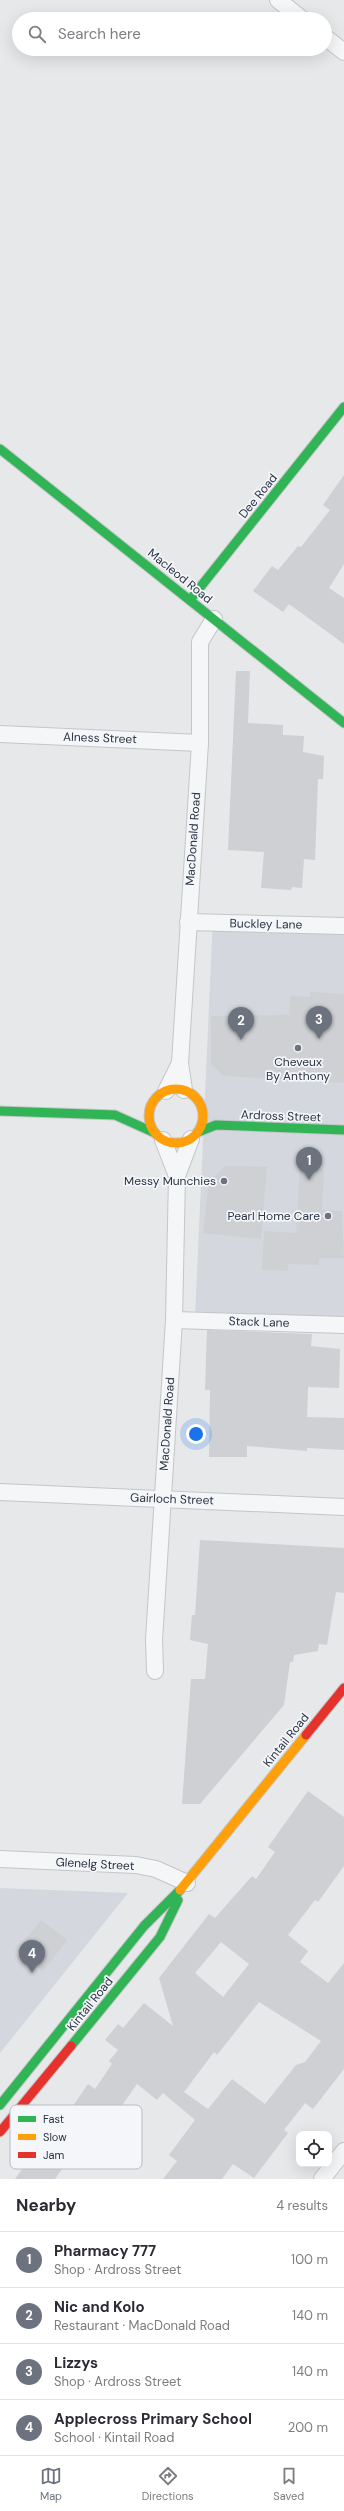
<!DOCTYPE html>
<html lang="en">
<head>
<meta charset="utf-8">
<style>
	:root { --surface:#fff; --page:#f7f7f7; --text:#2b2b33; --muted:#7c7c81; --line:#e1e1e2; --accent:#6c737f }
	body { margin:0; font-family:"DM Sans",sans-serif; background:var(--page); color:var(--text) }
	.controls { position:absolute; right:12px; bottom:12px; display:grid; overflow:hidden; border-radius:8px; box-shadow:0 4px 16px #0002 }
	.controls button { width:36px; height:36px; display:grid; place-items:center; padding:0; border:0; border-bottom:1px solid var(--line); background:var(--surface); color:var(--text); font:20px sans-serif }
	.you { position:absolute; left:196px; top:1434px; width:14px; height:14px; margin:-10px; border:3px solid #fff; border-radius:50%; background:#1a73e8; box-shadow:0 0 0 6px #1a73e833 }
	.badge { display:grid; place-items:center; width:26px; height:26px; border-radius:50%; background:var(--accent); color:#fff; font-size:13px; font-weight:700 }
	.pin { position:absolute; translate:-50% -33px; filter:drop-shadow(0 1px 2px #0008) }
	.pin::after { content:''; position:absolute; top:21px; width:14px; height:12px; background:inherit; clip-path:polygon(0 0,100% 0,50% 100%) }
	.list { margin:0; padding:0; list-style:none }
	h2 { display:flex; justify-content:space-between; align-items:center; height:52px; margin:0; padding:0 16px; font-size:17px }
	h2 small { font-size:13px; font-weight:400; color:var(--muted) }
	.list li { display:grid; grid-template-columns:26px 1fr auto; gap:12px; align-items:center; box-sizing:border-box; height:56px; padding:0 16px; border-top:1px solid var(--line) }
	.list b { display:block; font-size:15px; white-space:nowrap }
	.list p { margin:0; font-size:13px; white-space:nowrap; color:var(--muted) }
	.list em { font-size:13px; font-style:normal; color:var(--muted) }
	.icon { flex:none; width:22px; height:22px; fill:none; stroke:currentColor; stroke-width:2; stroke-linecap:round; stroke-linejoin:round }
	.map { position:relative; flex:none; width:344px; height:2179px; overflow:hidden }
	.search { position:absolute; background:var(--surface); box-shadow:0 4px 16px #0002; left:12px; right:12px; top:12px; height:44px; display:flex; align-items:center; gap:10px; box-sizing:border-box; padding:0 14px; border-radius:22px; color:var(--muted); font-size:15px }
	.sheet { height:276px; background:var(--surface) }
	nav { display:flex; justify-content:space-around; align-items:center; box-sizing:border-box; height:56px; border-top:1px solid var(--line); background:var(--surface); font-size:11px; color:var(--muted) }
	nav a { display:grid; justify-items:center; gap:2px }
	nav .on { color:var(--accent) }
	.map>svg:first-child { display:block }
	.built { fill:#d4d7dd }
	.building { fill:#ced0d3; fill-rule:evenodd }
	.lines { fill:none; stroke-linecap:round; stroke-linejoin:round }
	.street-casing { stroke:#c4c6c8; stroke-width:18 }
	.fast-casing { stroke:#c4c6c8; stroke-width:11 }
	.slow-casing { stroke:#c4c6c8; stroke-width:11 }
	.jam-casing { stroke:#c4c6c8; stroke-width:11 }
	.street { stroke:#f5f6f7; stroke-width:16 }
	.fast { stroke:#30b455; stroke-width:9 }
	.slow { stroke:#ff9f0a; stroke-width:9 }
	.jam { stroke:#e5322d; stroke-width:9 }
	.poi-dot { fill:#6c737f; stroke:#f4f6f9; stroke-width:1.5 }
	.labels { text-anchor:middle; stroke-width:3.5; stroke-linejoin:round; paint-order:stroke }
	.street-label { font-size:12px; fill:#2b3445; stroke:#f4f6f9 }
	.poi-label { font-size:12px; fill:#2b3445; stroke:#f4f6f9; text-anchor:end }
	.key { fill:#f4f6f9; stroke:#b8bcc3; stroke-width:1 }
	.key-label { font-size:11px; fill:#2b3445 }
</style>
</head>
<body>
<div class="map">
<svg width="344" height="2179" viewBox="0 0 344 2179">
	<rect width="100%" height="100%" fill="#e6e8ea"/>
	<!-- built -->
	<g class="built">
		<polygon points="213,917 344,923 344,1321 195,1317"/>
		<polygon points="0,1888 128,1893 0,2053"/>
	</g>
	<!-- building -->
	<g class="building">
		<polygon points="344,475 344,564 329,588 344,598 344,644 289,604 283,612 253,591 272,566 278,570 298,546 301,547 330,510 323,505"/>
		<polygon points="236,671 250,671 248,723 283,725 283,735 304,736 303,752 324,756 323,779 318,779 315,860 304,859 302,888 292,887 291,890 261,888 264,852 228,850"/>
		<polygon points="311,992 344,994 344,1083 224,1076 211,1064 211,1016 289,1015 290,996 310,997"/>
		<polygon points="226,1166 267,1167 261,1239 203,1233 209,1181"/>
		<polygon points="300,1168 324,1169 322,1210 342,1211 344,1258 319,1258 319,1265 288,1264 288,1271 262,1270 264,1231 296,1233"/>
		<polygon points="207,1330 312,1334 311,1346 340,1349 339,1388 308,1387 307,1417 344,1418 344,1450 307,1448 307,1451 247,1446 247,1457 209,1457 210,1390 205,1390"/>
		<polygon points="200,1540 344,1548 344,1593 336,1592 327,1645 319,1644 318,1651 294,1655 293,1662 290,1662 284,1705 200,1804 182,1804 191,1679 205,1679 208,1644 190,1640 192,1615 195,1615"/>
		<path d="M308,1791L344,1817V1866L318,1902L315,1900L288,1935L308,1951L300,1962L328,1983L344,1963V2069L313,2109L305,2103L284,2130L288,2133L254,2178L233,2164L222,2179H163L177,2161L169,2155L195,2120L163,2093L157,2100L137,2084L98,2140L87,2133L55,2179H15L42,2141L46,2143L57,2129L88,2084L95,2089L112,2064L109,2061L118,2050L105,2040L118,2024L123,2028L144,2003L173,2026L159,1978L209,1914L215,1918L252,1876L256,1879L275,1852L268,1847ZM221,1942L249,1964L223,1997L195,1973ZM259,2002L321,2041L305,2062L296,2065L265,2104L232,2079L208,2109L184,2092L214,2052L217,2055Z"/>
		<polygon points="41,1920 67,1940 43,1971 17,1951"/>
	</g>
	<g class="lines">
		<!-- street casing -->
		<g class="street-casing">
			<g id="street">
				<polyline points="278,0 302,19"/>
				<polyline points="325,37 344,52"/>
				<polyline points="0,734 200,743"/>
				<polyline points="188,922 344,926"/>
				<polyline points="184,1090 180,1063 200,743 200,642 214,619"/>
				<polyline points="166,1091 180,1063"/>
				<polyline points="163,1140 177,1176"/>
				<polyline points="174,1320 344,1325"/>
				<polyline points="0,1492 344,1507"/>
				<polyline points="155,1671 154,1640 174,1320 177,1176 191,1139"/>
				<polyline points="0,1859 136,1865 156,1869 187,1883"/>
				<polyline points="322,2179 344,2151"/>
			</g>
		</g>
		<!-- fast casing -->
		<g class="fast-casing">
			<g id="fast">
				<polyline points="0,449 344,723"/>
				<polyline points="190,600 344,407"/>
				<polyline points="0,1111 115,1115 155,1133"/>
				<polyline points="198,1132 216,1125 344,1130"/>
				<polyline points="71,2046 160,1937 178,1900"/>
				<polyline points="0,2105 144,1926 180,1890"/>
			</g>
		</g>
		<!-- slow casing -->
		<g class="slow-casing">
			<g id="slow">
				<circle cx="176" cy="1116" r="27"/>
				<polyline points="180,1890 306,1735"/>
			</g>
		</g>
		<!-- jam casing -->
		<g class="jam-casing">
			<g id="jam">
				<polyline points="306,1735 344,1688"/>
				<polyline points="0,2132 71,2046"/>
			</g>
		</g>
		<!-- street -->
		<use href="#street" class="street"/>
		<!-- fast -->
		<use href="#fast" class="fast"/>
		<!-- slow -->
		<use href="#slow" class="slow"/>
		<!-- jam -->
		<use href="#jam" class="jam"/>
	</g>
	<!-- markers -->
	<g class="poi-dot">
		<circle cx="298" cy="1048" r="4"/>
		<circle cx="224" cy="1181" r="4"/>
		<circle cx="328" cy="1216" r="4"/>
	</g>
	<g class="labels">
		<!-- street labels -->
		<g class="street-label">
			<text transform="translate(258 496) rotate(-51)" y="4">Dee Road</text>
			<text transform="translate(180 576) rotate(39)" y="4">Macleod Road</text>
			<text transform="translate(100 738) rotate(2)" y="4">Alness Street</text>
			<text transform="translate(193 839) rotate(-86)" y="4">MacDonald Road</text>
			<text transform="translate(266 924) rotate(1)" y="4">Buckley Lane</text>
			<text transform="translate(281 1116) rotate(2)" y="4">Ardross Street</text>
			<text transform="translate(259 1322) rotate(2)" y="4">Stack Lane</text>
			<text transform="translate(167 1424) rotate(-86)" y="4">MacDonald Road</text>
			<text transform="translate(172 1499) rotate(2)" y="4">Gairloch Street</text>
			<text transform="translate(286 1740) rotate(-51)" y="4">Kintail Road</text>
			<text transform="translate(95 1864) rotate(3)" y="4">Glenelg Street</text>
			<text transform="translate(90 2004) rotate(-51)" y="4">Kintail Road</text>
		</g>
		<!-- poi labels -->
		<g class="poi-label">
			<text x="298" y="1066" text-anchor="middle">Cheveux<tspan x="298" dy="14">By Anthony</tspan></text>
			<text x="216" y="1185">Messy Munchies</text>
			<text x="320" y="1220">Pearl Home Care</text>
		</g>
	</g>
	<!-- legend -->
	<rect x="10" y="2105" width="132" height="64" rx="6" class="key"/>
	<rect x="18" y="2116" width="18" height="6" fill="#30b455"/>
	<rect x="18" y="2134" width="18" height="6" fill="#ff9f0a"/>
	<rect x="18" y="2152" width="18" height="6" fill="#e5322d"/>
	<g class="key-label">
		<text x="43" y="2123">Fast</text>
		<text x="43" y="2141">Slow</text>
		<text x="43" y="2159">Jam</text>
	</g>
</svg>
<div class="controls">
<button><svg class="icon" aria-label="locate" viewBox="0 0 24 24"><circle cx="12" cy="12" r="6"/><path d="M12 2v4M12 18v4M2 12h4M18 12h4"/></svg></button>
</div>
<div class="you"></div>
<div class="pin badge" style="left:309px;top:1180px">1</div>
<div class="pin badge" style="left:241px;top:1040px">2</div>
<div class="pin badge" style="left:319px;top:1039px">3</div>
<div class="pin badge" style="left:32px;top:1973px">4</div>
<div class="search"><svg class="icon" aria-label="search" viewBox="0 0 24 24"><circle cx="10" cy="10" r="6"/><path d="M15 15l6 6"/></svg>Search here</div>
</div>
<section class="sheet">
<h2>Nearby<small>4 results</small></h2>
<ul class="list">
<li><span class="badge">1</span><div><b>Pharmacy 777</b><p>Shop · Ardross Street</p></div><em>100 m</em></li>
<li><span class="badge">2</span><div><b>Nic and Kolo</b><p>Restaurant · MacDonald Road</p></div><em>140 m</em></li>
<li><span class="badge">3</span><div><b>Lizzys</b><p>Shop · Ardross Street</p></div><em>140 m</em></li>
<li><span class="badge">4</span><div><b>Applecross Primary School</b><p>School · Kintail Road</p></div><em>200 m</em></li>
</ul>
</section>
<nav>
<a class="on"><svg class="icon" aria-label="map" viewBox="0 0 24 24"><path d="M3 6l6-2 6 2 6-2v14l-6 2-6-2-6 2zM9 4v14M15 6v14"/></svg>Map</a>
<a><svg class="icon" aria-label="directions" viewBox="0 0 24 24"><path d="M12 3l9 9-9 9-9-9zM9 14v-3h6M13 9l2 2-2 2"/></svg>Directions</a>
<a><svg class="icon" aria-label="saved" viewBox="0 0 24 24"><path d="M7 4h10v16l-5-4-5 4z"/></svg>Saved</a>
</nav>
</body>
</html>
